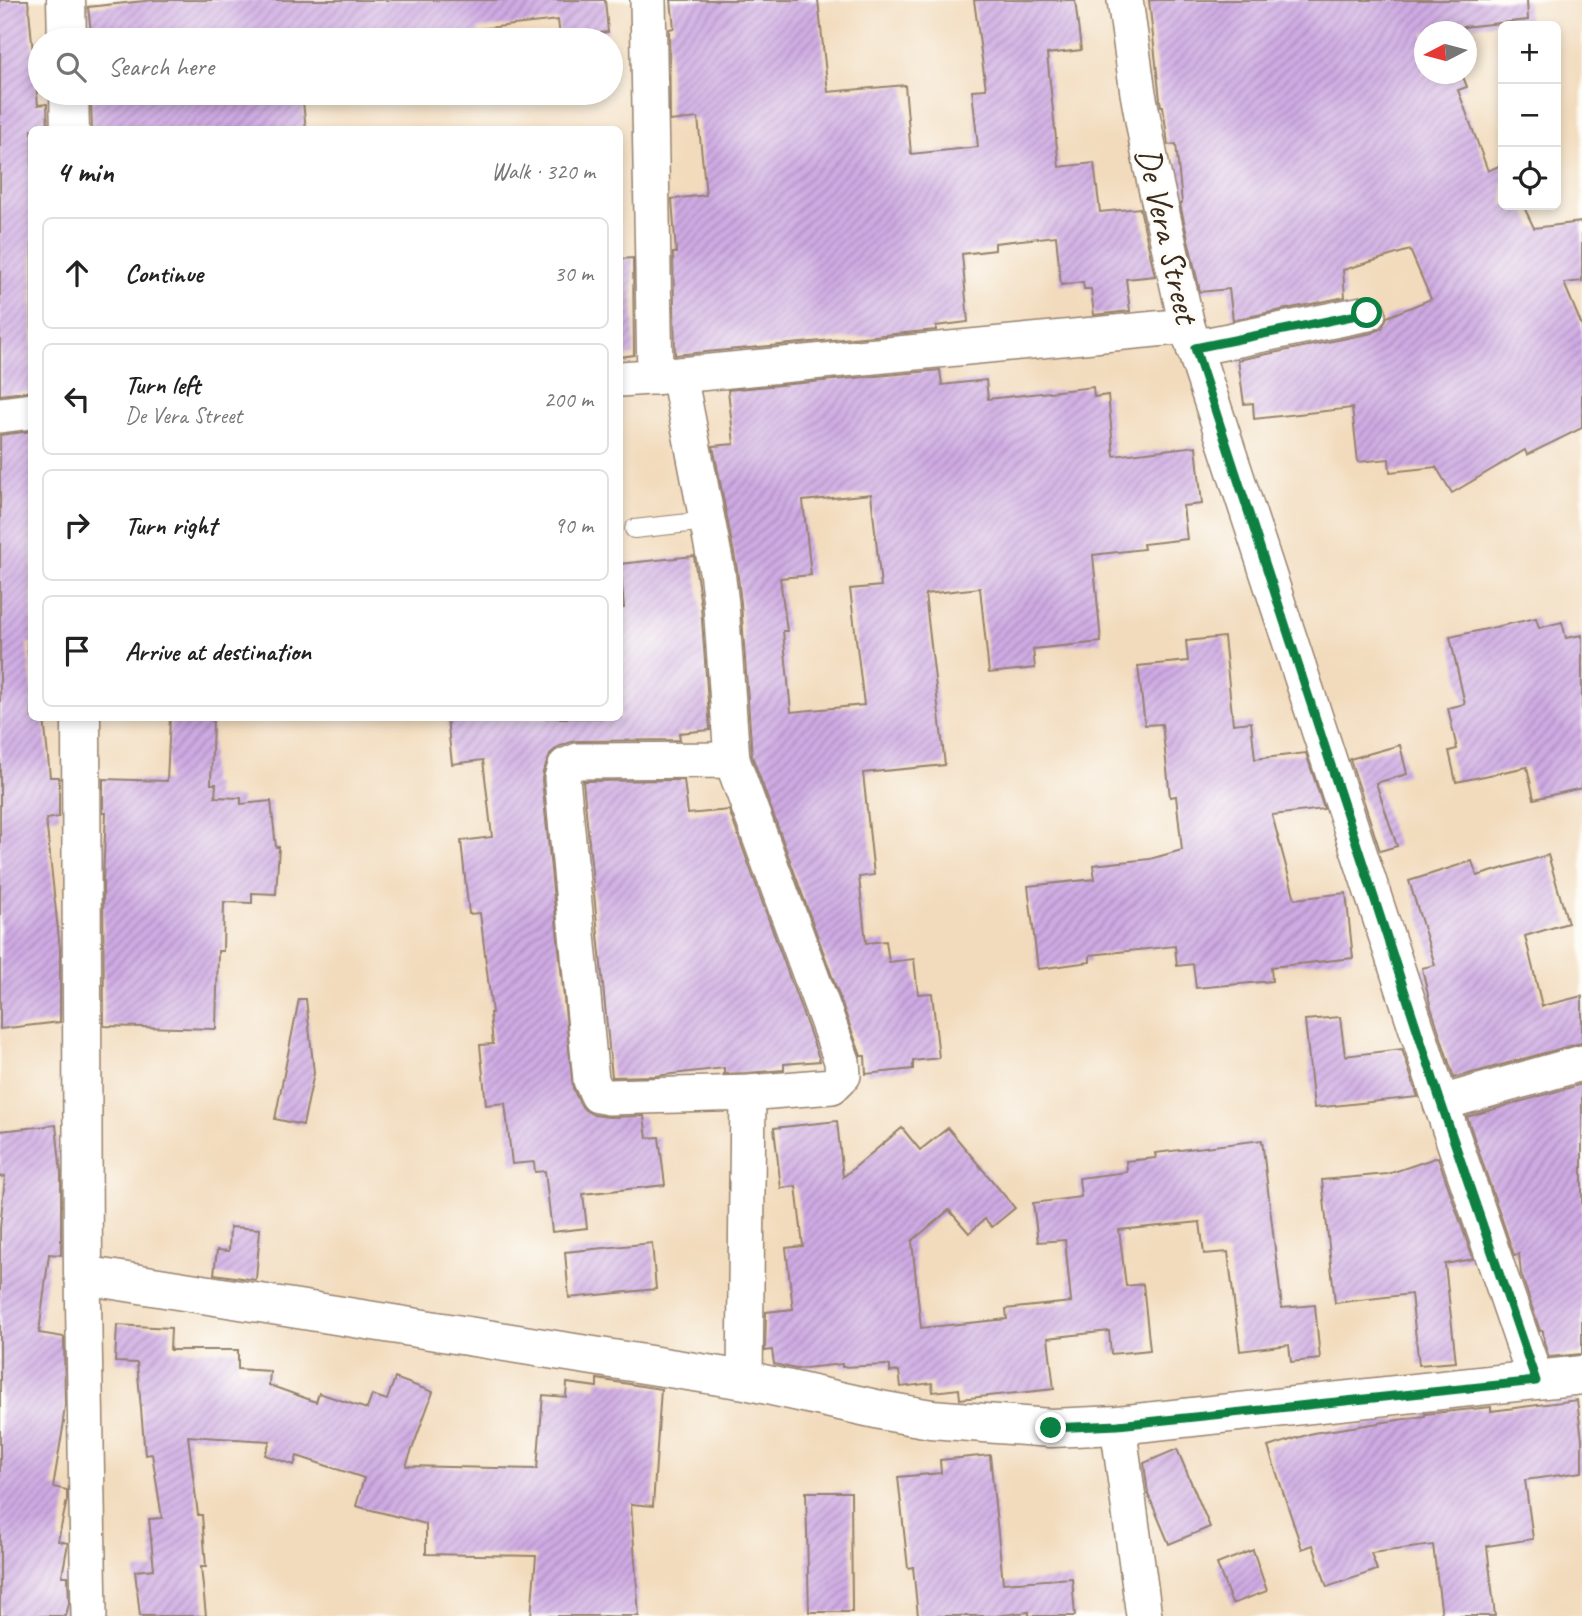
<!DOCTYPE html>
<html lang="en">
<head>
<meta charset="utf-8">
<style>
	:root { --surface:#fff; --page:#f6f6f6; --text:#222; --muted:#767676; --line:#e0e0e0 }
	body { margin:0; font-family:Caveat,sans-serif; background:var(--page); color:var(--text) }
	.controls { position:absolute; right:21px; top:21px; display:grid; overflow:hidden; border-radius:10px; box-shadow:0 4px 10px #0003 }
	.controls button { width:63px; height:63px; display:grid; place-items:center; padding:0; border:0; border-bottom:2px solid var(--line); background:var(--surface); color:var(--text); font:35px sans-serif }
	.compass { position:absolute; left:1414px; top:21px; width:63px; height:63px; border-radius:50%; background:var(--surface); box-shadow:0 4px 10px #0003; rotate:264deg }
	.stop { position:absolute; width:21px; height:21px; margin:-16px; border:5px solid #0b8043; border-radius:50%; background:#fff }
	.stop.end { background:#0b8043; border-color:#fff; box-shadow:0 2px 7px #0008 }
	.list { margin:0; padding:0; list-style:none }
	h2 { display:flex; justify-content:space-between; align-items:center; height:91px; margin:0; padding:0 28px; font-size:30px }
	h2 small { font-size:23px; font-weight:400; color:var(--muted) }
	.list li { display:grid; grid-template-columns:46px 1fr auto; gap:21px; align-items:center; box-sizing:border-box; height:112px; margin:0 14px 14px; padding:0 14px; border:2px solid var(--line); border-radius:10px }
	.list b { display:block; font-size:26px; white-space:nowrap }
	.list p { margin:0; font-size:23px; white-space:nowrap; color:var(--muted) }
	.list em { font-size:23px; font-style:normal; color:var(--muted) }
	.icon { flex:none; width:38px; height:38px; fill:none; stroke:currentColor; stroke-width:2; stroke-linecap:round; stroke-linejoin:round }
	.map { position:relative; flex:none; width:1582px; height:1616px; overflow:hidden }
	.search { position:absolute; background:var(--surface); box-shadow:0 4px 10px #0003; left:28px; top:28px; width:595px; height:77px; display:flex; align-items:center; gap:18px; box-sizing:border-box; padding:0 24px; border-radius:38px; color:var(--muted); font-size:26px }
	.panel { position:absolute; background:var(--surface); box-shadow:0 4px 10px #0003; left:28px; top:126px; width:595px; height:595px; border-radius:10px }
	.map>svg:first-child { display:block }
	.building { fill:url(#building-hatch); fill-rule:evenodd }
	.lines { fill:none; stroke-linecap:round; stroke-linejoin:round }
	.service-casing { stroke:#96826e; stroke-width:20 }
	.minor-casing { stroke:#96826e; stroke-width:38 }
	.tertiary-casing { stroke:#96826e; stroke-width:41 }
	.service { stroke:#fff; stroke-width:18 }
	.minor { stroke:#fff; stroke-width:35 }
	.tertiary { stroke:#fff; stroke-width:38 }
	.route { stroke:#0b8043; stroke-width:9 }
	.labels { text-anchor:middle; stroke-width:6; stroke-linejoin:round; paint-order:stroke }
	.street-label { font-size:35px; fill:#3b2a1e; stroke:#fdfcf7 }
</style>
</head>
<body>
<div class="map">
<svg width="1582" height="1616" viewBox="0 0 1582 1616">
	<defs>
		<pattern id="building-hatch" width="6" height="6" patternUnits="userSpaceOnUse" patternTransform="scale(1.75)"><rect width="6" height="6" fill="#cfabe4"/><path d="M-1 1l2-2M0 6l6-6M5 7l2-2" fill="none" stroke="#a98bb8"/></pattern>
	</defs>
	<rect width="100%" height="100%" fill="#fdfcf7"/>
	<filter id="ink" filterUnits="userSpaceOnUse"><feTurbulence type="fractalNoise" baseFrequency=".0143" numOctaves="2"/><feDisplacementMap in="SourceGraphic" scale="14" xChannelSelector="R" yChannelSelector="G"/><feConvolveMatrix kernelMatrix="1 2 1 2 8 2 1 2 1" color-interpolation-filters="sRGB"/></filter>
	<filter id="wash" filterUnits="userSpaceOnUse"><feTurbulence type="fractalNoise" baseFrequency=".00686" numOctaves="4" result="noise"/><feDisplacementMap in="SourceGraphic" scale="28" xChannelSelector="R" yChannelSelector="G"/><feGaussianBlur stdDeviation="1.57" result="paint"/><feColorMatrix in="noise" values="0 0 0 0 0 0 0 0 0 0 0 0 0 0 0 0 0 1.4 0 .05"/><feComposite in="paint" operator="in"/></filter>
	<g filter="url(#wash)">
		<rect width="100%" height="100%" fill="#f2dbbd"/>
		<g id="blocks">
			<!-- building -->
			<g class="building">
				<polygon points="0,0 28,0 38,105 47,104 48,130 32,130 32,391 0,395"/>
				<polygon points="154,0 605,0 608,32 560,37 558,20 478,29 480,40 92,40 88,7"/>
				<polygon points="671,0 818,0 828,92 905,85 911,154 978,147 972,90 986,89 974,0 1075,0 1081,50 1047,54 1059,167 1094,163 1100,212 1140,208 1155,276 1126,279 1130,311 1094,315 1091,289 1084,289 1083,282 1061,285 1056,236 995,243 995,250 962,254 968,322 936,326 936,330 675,355 673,253 676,253 672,199 706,195 698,118 670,121 669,29 674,28"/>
				<polygon points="1149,0 1527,0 1528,20 1454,28 1454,32 1424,32 1424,74 1462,74 1467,87 1458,90 1488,171 1503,164 1503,205 1523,205 1534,228 1582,222 1582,281 1564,283 1582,326 1582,428 1527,455 1525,450 1452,493 1436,467 1390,472 1389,459 1358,462 1352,408 1254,419 1253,403 1244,404 1238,360 1372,333 1382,328 1387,317 1431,299 1410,250 1343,270 1345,297 1233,320 1229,289 1200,292 1180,204 1182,203 1176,144 1168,145 1163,106 1161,106 1160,100"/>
				<polygon points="98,93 302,93 306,130 92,130 91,101 99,100"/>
				<polygon points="419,93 464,93 464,95 419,99"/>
				<polygon points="633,258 634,355 620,357 620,259"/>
				<path d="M940,370L942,385L986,380L988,399L1093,387L1094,397L1108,395L1114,456L1196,446L1202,504L1183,506L1187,539L1143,544L1144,549L1093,555L1101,642L1033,649L1035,668L989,673L980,588L925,594L945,765L863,773L874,875L859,877L866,943L886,941L889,962L914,959L918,994L932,993L939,1058L913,1061V1069L866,1074L865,1056H861L752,756L741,603L737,569L713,446L734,444L728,390ZM871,494L881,586L850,589L864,705L791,712L783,631H787L780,578L811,575L803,501Z"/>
				<polygon points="32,431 32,643 27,643 32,690 32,718 44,718 50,777 59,777 59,817 46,819 60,949 60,1022 0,1029 0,435"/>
				<polygon points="694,556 701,606 710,730 679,733 680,740 578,741 571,742 558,747 551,753 543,772 542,780 573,1088 580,1104 585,1110 594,1115 609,1117 644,1116 647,1138 659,1137 665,1185 583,1194 587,1228 552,1232 545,1171 535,1172 534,1162 512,1164 505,1103 486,1105 480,1045 493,1044 490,1013 492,1013 480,913 469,914 461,841 492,837 483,760 452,764 447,718 620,718 620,608 624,608 620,564"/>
				<polygon points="1536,618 1539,628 1562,622 1566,638 1582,635 1582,788 1534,799 1527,767 1456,782 1449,751 1457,749 1448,708 1465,704 1450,637"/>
				<polygon points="1224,637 1233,724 1251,722 1255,759 1306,753 1324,809 1272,815 1295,899 1346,893 1353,958 1271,967 1272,981 1196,988 1193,964 1177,966 1175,946 1090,955 1090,962 1038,969 1028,886 1095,879 1093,865 1150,859 1182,850 1176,796 1170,797 1162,724 1145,725 1138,666 1188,661 1186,641"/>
				<polygon points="170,718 213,718 211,784 216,784 215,797 241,798 241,804 271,801 276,847 279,847 276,894 252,893 252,903 224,902 223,951 218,951 216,1029 104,1026 103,879 106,813 103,813 103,779 167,781"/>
				<polygon points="1400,745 1407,774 1376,783 1397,846 1380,851 1350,759"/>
				<polygon points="684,780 688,814 729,810 820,1061 784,1064 784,1070 747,1073 724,1074 724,1068 655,1076 612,1077 583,781"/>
				<polygon points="1548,855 1568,923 1525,936 1542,1006 1582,996 1582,1043 1577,1044 1454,1078 1430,1004 1422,968 1435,965 1409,881 1472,861 1477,876"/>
				<polygon points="299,999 306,999 314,1073 303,1125 275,1119"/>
				<polygon points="1340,1017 1345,1056 1402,1049 1418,1097 1314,1108 1305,1020"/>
				<polygon points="1582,1084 1582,1354 1549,1357 1544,1342 1543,1331 1540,1331 1521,1274 1519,1254 1514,1255 1467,1117"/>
				<polygon points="837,1121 843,1177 902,1128 920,1150 948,1128 1015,1208 992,1227 985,1219 969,1233 949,1210 912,1241 921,1328 1007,1319 1006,1309 1071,1302 1065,1240 1038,1242 1033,1203 1081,1197 1079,1178 1127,1172 1126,1161 1156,1158 1155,1153 1262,1140 1282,1308 1315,1305 1320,1359 1291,1362 1289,1345 1240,1351 1228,1252 1204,1254 1200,1222 1119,1230 1126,1286 1143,1284 1150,1350 1111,1354 1109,1331 1048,1338 1054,1389 960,1399 959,1389 933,1392 932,1383 901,1387 899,1371 890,1372 890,1366 887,1365 842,1367 842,1364 796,1369 774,1364 772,1350 765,1351 766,1312 793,1309 786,1248 803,1246 796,1186 781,1188 774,1128"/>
				<polygon points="56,1125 61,1173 61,1255 49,1254 39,1333 64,1337 65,1405 63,1422 64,1422 53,1487 67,1490 67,1500 58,1541 68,1543 62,1576 68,1576 69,1603 66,1616 0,1616 0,1228 5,1176 0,1177 0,1131"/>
				<polygon points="1438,1157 1473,1259 1445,1264 1456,1362 1419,1365 1411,1294 1335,1303 1322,1180 1388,1174"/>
				<polygon points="230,1227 260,1229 256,1280 214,1274 217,1250 229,1251"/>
				<polygon points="652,1243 656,1289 569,1298 565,1252"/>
				<polygon points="117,1325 171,1328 170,1350 238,1350 238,1369 270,1371 269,1385 316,1402 319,1393 367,1409 372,1395 387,1400 395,1378 433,1392 406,1466 537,1469 543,1395 566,1397 567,1383 597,1387 597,1379 661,1389 653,1506 631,1504 639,1616 531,1616 536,1556 426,1554 426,1524 356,1506 364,1478 297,1456 294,1465 265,1455 270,1441 188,1436 198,1515 202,1515 206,1567 201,1567 206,1616 140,1616 135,1571 154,1569 149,1519 162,1518 152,1454 145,1455 137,1363 115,1362"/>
				<polygon points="1577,1400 1582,1439 1582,1472 1525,1480 1533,1539 1487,1546 1495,1616 1442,1616 1433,1545 1371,1553 1377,1570 1327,1587 1313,1545 1302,1549 1268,1447 1313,1433 1425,1416 1425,1414 1491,1407 1491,1411"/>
				<polygon points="1177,1449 1210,1527 1169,1544 1148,1494 1144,1463"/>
				<polygon points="990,1455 1003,1583 1072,1578 1075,1616 1029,1616 1029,1612 996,1616 918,1616 913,1567 908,1568 898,1477 941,1473 940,1460"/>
				<polygon points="806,1492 851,1492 852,1612 809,1612"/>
				<polygon points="1253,1550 1267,1591 1232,1604 1217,1564"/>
			</g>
		</g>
	</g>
	<g filter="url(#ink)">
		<use href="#blocks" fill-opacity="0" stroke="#96826e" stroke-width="2"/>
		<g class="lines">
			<!-- service casing -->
			<g class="service-casing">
				<polyline id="service" points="634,529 707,521"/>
			</g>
			<!-- minor casing -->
			<g class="minor-casing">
				<g id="minor">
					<polyline points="648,0 655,377"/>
					<polyline points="1125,0 1138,93 1152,169 1187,326 1441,1103 1536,1381"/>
					<polyline points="1194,348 1368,313"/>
					<polyline points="679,375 717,571 721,604 732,760"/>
					<polyline points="620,379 679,375 1187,326"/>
					<polyline points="0,415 32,411"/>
					<polyline points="1441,1103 1582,1063"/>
					<polyline points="83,1275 89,1616"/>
					<polyline points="745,1380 748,1093 609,1097 598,1095 591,1080 562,778 566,766 578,761 732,760 842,1061 843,1075 832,1086 748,1093"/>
					<polyline points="1118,1425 1144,1616"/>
				</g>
			</g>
			<!-- tertiary casing -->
			<g class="tertiary-casing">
				<g id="tertiary">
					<polyline points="66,0 67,40"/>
					<polyline points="69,93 70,130"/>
					<polyline points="81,718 83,1275 745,1380 885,1411 931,1419 1051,1428 1118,1425 1582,1375"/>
				</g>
			</g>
			<!-- service -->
			<use href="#service" class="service"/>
			<!-- minor -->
			<use href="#minor" class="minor"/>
			<!-- tertiary -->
			<use href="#tertiary" class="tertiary"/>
		</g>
	</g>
	<g class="lines" filter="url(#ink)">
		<!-- route -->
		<polyline class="route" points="1051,1428 1118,1425 1536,1381 1441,1103 1195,348 1367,313"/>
	</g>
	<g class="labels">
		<!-- street labels -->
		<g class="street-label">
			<text transform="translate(1168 235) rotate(77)" y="12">De Vera Street</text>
		</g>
	</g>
</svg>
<div class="controls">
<button>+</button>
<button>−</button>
<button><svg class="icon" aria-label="locate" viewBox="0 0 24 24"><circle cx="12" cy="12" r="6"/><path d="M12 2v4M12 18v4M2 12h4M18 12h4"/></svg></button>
</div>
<svg class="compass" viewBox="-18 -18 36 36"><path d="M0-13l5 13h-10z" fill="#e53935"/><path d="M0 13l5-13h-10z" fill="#767676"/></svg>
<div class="stop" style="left:1367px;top:313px"></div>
<div class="stop end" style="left:1051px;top:1428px"></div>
<div class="search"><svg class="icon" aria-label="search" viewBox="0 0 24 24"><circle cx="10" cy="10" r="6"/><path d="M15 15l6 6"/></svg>Search here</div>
<section class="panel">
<h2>4 min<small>Walk · 320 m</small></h2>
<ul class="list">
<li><svg class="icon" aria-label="ahead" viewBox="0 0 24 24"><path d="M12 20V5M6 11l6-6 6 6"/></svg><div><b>Continue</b></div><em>30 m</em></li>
<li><svg class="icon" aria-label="left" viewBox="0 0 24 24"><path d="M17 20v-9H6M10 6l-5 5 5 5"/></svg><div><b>Turn left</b><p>De Vera Street</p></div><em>200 m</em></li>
<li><svg class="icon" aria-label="right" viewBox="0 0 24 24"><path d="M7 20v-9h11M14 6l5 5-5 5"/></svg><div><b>Turn right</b></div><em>90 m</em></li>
<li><svg class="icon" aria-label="arrive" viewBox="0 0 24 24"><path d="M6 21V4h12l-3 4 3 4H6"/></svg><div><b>Arrive at destination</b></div></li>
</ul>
</section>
</div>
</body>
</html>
